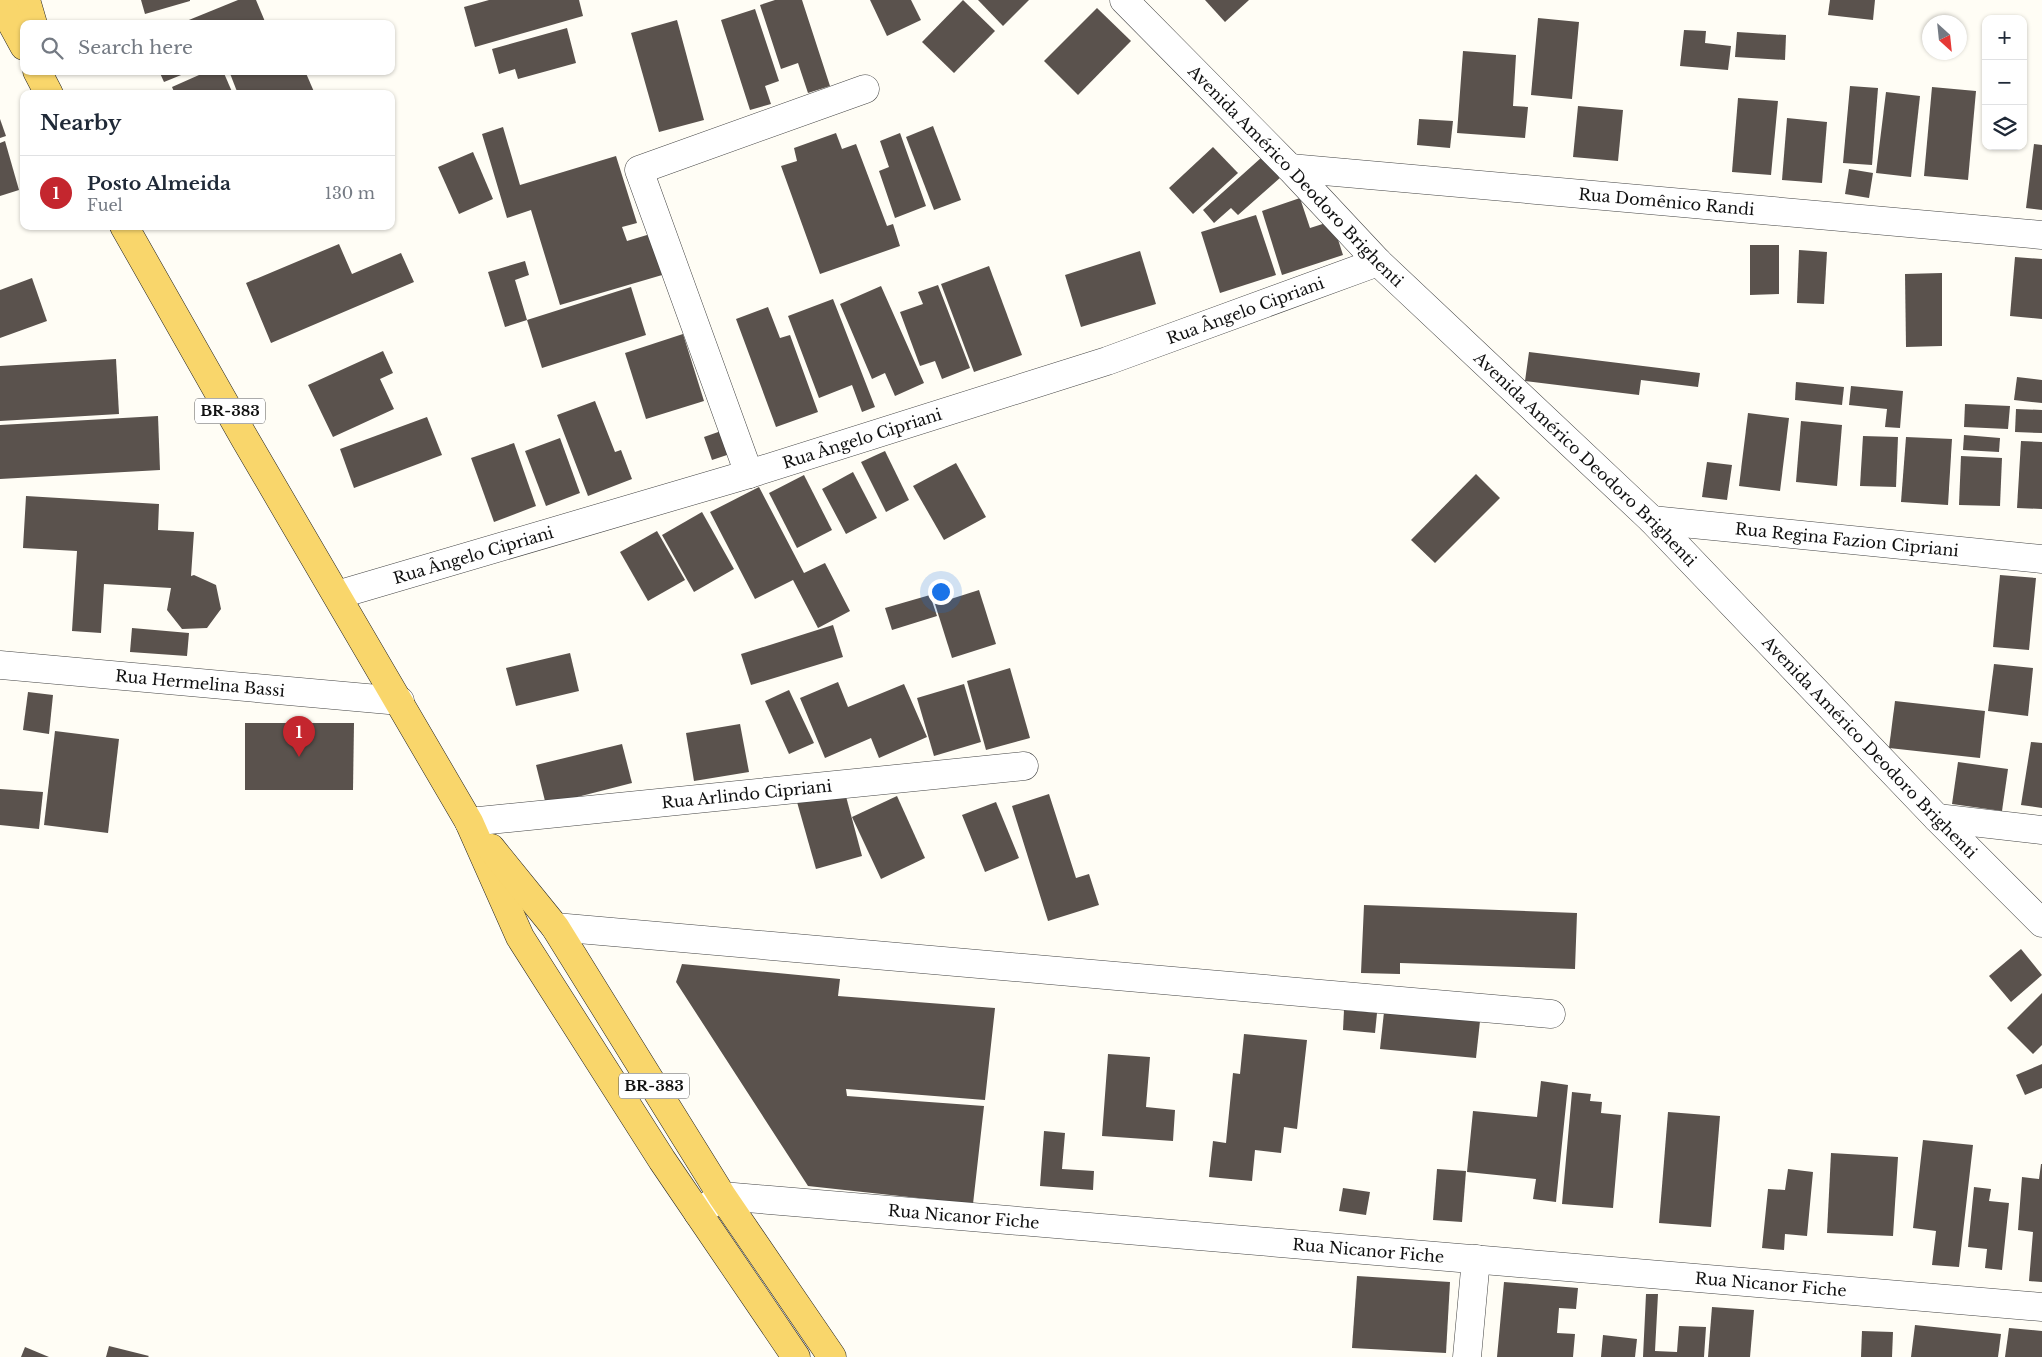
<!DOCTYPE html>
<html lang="en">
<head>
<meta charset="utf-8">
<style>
	:root { --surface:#fff; --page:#f2f2f3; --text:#1f2937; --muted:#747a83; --line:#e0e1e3; --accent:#c4262e }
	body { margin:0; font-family:"Libre Baskerville",serif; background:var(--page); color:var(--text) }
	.controls { position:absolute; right:15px; top:15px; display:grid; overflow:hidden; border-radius:10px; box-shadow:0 1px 4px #0004 }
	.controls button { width:45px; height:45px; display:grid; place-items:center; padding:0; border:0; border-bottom:1px solid var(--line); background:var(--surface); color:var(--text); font:25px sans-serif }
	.compass { position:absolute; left:1922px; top:15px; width:45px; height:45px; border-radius:50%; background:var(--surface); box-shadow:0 1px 4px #0004; rotate:153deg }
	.you { position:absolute; left:940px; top:591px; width:18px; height:18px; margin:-12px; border:4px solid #fff; border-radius:50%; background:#1a73e8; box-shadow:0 0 0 8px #1a73e833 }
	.badge { display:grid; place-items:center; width:32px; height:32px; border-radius:50%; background:var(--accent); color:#fff; font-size:16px; font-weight:700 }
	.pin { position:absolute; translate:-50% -41px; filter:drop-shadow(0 1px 2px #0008) }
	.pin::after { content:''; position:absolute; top:26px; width:18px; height:15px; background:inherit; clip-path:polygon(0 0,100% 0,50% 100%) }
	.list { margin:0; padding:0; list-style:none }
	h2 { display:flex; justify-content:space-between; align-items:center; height:65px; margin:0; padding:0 20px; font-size:21px }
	h2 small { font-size:16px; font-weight:400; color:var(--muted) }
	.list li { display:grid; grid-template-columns:32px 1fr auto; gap:15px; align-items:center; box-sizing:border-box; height:75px; padding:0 20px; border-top:1px solid var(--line) }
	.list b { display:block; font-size:19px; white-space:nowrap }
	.list p { margin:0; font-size:16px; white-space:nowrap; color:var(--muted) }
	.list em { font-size:16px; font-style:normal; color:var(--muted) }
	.icon { flex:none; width:28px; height:28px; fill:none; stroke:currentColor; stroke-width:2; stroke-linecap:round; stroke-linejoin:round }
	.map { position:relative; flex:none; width:2042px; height:1357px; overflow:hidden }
	.search { position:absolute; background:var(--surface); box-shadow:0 1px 4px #0004; left:20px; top:20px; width:375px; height:55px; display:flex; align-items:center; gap:12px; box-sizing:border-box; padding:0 18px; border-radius:10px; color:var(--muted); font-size:19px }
	.panel { position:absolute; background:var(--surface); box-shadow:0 1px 4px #0004; left:20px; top:90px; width:375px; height:140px; border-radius:10px }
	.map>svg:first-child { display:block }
	.building { fill:#5a524d }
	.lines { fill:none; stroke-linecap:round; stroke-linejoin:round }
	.minor-casing { stroke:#444; stroke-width:29 }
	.major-casing { stroke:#222; stroke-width:29 }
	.minor { stroke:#fff; stroke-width:28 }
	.major { stroke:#f9d66b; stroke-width:28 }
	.labels { text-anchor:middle; stroke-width:5; stroke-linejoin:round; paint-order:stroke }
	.shield { fill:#fff; stroke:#585858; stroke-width:1 }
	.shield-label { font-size:15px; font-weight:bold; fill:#111 }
	.street-label { font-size:16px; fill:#111; stroke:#fff }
</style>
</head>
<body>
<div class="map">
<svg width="2042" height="1357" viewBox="0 0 2042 1357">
	<rect width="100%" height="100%" fill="#fffdf5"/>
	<!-- building -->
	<g class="building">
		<polygon points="141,0 190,0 190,1 145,14"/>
		<polygon points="238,0 256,0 266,24 179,24"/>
		<polygon points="489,0 579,0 583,16 475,47 464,7"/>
		<polygon points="775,0 802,0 830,86 808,93 798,63 781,69 760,5"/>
		<polygon points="870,0 911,0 921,20 887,36"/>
		<polygon points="963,0 995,31 954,73 922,42"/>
		<polygon points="978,0 1029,0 1003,26"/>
		<polygon points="1205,0 1249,0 1225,22"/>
		<polygon points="1830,0 1875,0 1873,20 1828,15"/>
		<polygon points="1097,8 1131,41 1078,95 1044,61"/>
		<polygon points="755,9 779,81 765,86 771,104 750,110 721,20"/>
		<polygon points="1538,18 1579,22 1572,99 1531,95"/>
		<polygon points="677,20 704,120 659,132 631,33"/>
		<polygon points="567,28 576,63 518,79 515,69 499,74 492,49"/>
		<polygon points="1684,30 1706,31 1705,43 1731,46 1728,70 1680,66"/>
		<polygon points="1737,32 1786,35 1785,60 1735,57"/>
		<polygon points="1463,51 1516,55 1513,106 1528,107 1525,138 1457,133"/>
		<polygon points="159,71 191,71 164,82"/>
		<polygon points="208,71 223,71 233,94 175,94 172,87"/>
		<polygon points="229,71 305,71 315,94 238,94"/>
		<polygon points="1850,86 1878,88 1872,165 1843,163"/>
		<polygon points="1932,87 1976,91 1968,180 1924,176"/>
		<polygon points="1886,92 1920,96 1911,177 1876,173"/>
		<polygon points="1738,98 1778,101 1771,175 1732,172"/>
		<polygon points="1578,106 1623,110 1618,161 1573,157"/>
		<polygon points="1787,118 1827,122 1822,183 1782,180"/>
		<polygon points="0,119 6,136 0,138"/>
		<polygon points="1419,119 1453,121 1450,148 1417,145"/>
		<polygon points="933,126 961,200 934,210 906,137"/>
		<polygon points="503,127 520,185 616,156 637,223 622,227 627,241 657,232 669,273 560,305 531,210 507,218 482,134"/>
		<polygon points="836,133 842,149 856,144 887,226 893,224 900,246 820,274 781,166 797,161 794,148"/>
		<polygon points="900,133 926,206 895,218 879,171 889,167 880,141"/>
		<polygon points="5,141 19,190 0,196 0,143"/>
		<polygon points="2034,144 2042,145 2042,210 2026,208"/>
		<polygon points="1213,147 1238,173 1193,214 1169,188"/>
		<polygon points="473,152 493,199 459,214 438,167"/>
		<polygon points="1262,157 1281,177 1238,215 1231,208 1214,223 1203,210"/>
		<polygon points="1849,169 1873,173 1869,198 1845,194"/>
		<polygon points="1300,198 1310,228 1332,221 1343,255 1282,275 1262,211"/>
		<polygon points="1256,215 1276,275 1220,293 1201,232"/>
		<polygon points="339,244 352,274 401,253 414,282 271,343 246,283"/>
		<polygon points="1750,245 1779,245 1779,294 1750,295"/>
		<polygon points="1799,250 1827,252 1824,304 1797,303"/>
		<polygon points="1140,251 1156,304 1081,327 1065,275"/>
		<polygon points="2015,257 2042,259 2042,319 2010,316"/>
		<polygon points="525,261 529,275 515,280 527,320 631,287 646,335 542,368 527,320 505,327 488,272"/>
		<polygon points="989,266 1022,355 974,372 941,284"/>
		<polygon points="1942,273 1942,346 1906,347 1905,274"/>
		<polygon points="32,278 47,321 0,338 0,290"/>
		<polygon points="938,285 970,368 942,379 935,361 920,366 900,312 923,304 918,292"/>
		<polygon points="881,286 924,383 895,396 885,373 872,379 840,304"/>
		<polygon points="833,299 875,407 862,412 852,385 819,398 788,316"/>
		<polygon points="768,307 780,338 790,335 818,412 776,427 736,319"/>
		<polygon points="683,334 704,401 646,419 625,353"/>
		<polygon points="383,351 393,373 380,379 394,409 333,437 308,385"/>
		<polygon points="1529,352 1700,373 1698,387 1641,380 1639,395 1525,381"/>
		<polygon points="116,359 119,414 0,421 0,366"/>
		<polygon points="2017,377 2042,380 2042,403 2014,400"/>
		<polygon points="1796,382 1844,387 1842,405 1795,400"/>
		<polygon points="1851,386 1903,391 1900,428 1885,427 1887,409 1849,405"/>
		<polygon points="595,401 615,452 621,450 632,479 588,496 557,415"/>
		<polygon points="1965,404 2010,406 2008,429 1964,427"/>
		<polygon points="2016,409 2042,410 2042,433 2015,432"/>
		<polygon points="1748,413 1789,418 1780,491 1739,486"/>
		<polygon points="158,416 160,470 0,479 0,425"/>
		<polygon points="427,417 442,455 354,488 340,449"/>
		<polygon points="1801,421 1842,425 1837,486 1796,482"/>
		<polygon points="721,431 730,454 712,460 704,437"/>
		<polygon points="1964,435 2000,438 1999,452 1963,450"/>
		<polygon points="1863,436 1898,437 1896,487 1860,486"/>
		<polygon points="1906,437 1952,439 1948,505 1901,502"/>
		<polygon points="560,438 580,493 546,506 525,451"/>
		<polygon points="2021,441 2042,442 2042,509 2017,508"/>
		<polygon points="514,443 536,506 494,522 471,458"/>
		<polygon points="885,451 909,500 886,512 861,462"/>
		<polygon points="1961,456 2002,458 2000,506 1959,505"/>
		<polygon points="1707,462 1732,465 1727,500 1702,497"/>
		<polygon points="956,463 986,517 944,540 913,486"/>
		<polygon points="853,472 877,518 846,534 822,489"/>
		<polygon points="1476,474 1500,498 1435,563 1411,540"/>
		<polygon points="804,475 832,530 797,548 769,493"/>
		<polygon points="759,487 804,573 825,563 850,611 818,628 793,580 755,599 710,512"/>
		<polygon points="26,496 159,504 158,530 194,532 191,576 194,575 216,585 221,609 207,628 182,629 167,610 171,588 104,584 101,633 72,631 77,551 23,548"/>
		<polygon points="702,512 734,569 694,592 662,535"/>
		<polygon points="657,531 685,580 648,601 620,552"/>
		<polygon points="2000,575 2036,578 2029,650 1993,647"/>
		<polygon points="979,590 996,644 952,658 935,604"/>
		<polygon points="930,595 937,616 892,630 885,608"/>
		<polygon points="833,625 843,657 751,685 741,654"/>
		<polygon points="132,628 189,633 187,656 130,652"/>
		<polygon points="570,653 579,691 516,706 506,668"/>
		<polygon points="1994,664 2033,668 2028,716 1988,711"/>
		<polygon points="1010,668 1030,738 986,750 967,681"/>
		<polygon points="838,682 848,707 904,684 927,737 879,758 871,738 825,758 800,698"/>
		<polygon points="964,684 981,742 934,756 917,698"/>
		<polygon points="789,690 814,743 789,754 765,701"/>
		<polygon points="28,692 53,695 49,734 23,730"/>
		<polygon points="1895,701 1985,711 1980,758 1889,748"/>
		<polygon points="245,723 354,723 353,790 245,790"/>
		<polygon points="740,724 749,772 694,781 686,733"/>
		<polygon points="55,731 119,739 108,833 44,825"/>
		<polygon points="2031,742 2042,743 2042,808 2021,805"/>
		<polygon points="622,744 632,783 546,805 536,765"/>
		<polygon points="1958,762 2008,769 2002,811 1952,804"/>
		<polygon points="0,789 43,792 39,829 0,825"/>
		<polygon points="844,789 862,856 816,869 797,802"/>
		<polygon points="1049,794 1076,878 1089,874 1099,905 1048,921 1012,806"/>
		<polygon points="897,796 925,858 881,879 852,817"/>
		<polygon points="996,802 1019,858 985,872 962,815"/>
		<polygon points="1364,905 1577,913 1575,969 1400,963 1400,974 1361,973"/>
		<polygon points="2021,949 2042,975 2011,1002 1989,976"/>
		<polygon points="682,964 840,979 838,996 995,1008 985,1100 846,1089 847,1096 984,1106 973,1204 808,1186 676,982"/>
		<polygon points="2042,993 2042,1045 2033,1054 2007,1028"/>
		<polygon points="1344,1010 1377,1013 1375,1033 1343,1030"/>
		<polygon points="1384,1012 1480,1021 1476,1058 1380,1049"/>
		<polygon points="1244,1034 1307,1040 1297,1129 1284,1127 1281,1153 1255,1150 1252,1181 1209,1177 1213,1141 1226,1143 1233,1073 1240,1074"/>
		<polygon points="1108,1054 1150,1057 1146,1107 1175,1110 1173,1141 1102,1136"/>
		<polygon points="2042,1064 2042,1088 2025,1095 2016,1075"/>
		<polygon points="1541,1081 1568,1085 1556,1202 1533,1199 1536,1179 1467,1172 1473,1111 1537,1117"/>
		<polygon points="1572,1092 1591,1094 1590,1101 1602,1102 1601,1113 1621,1115 1613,1208 1562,1204"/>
		<polygon points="1668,1112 1720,1116 1711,1227 1659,1223"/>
		<polygon points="1044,1131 1065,1133 1062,1169 1094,1171 1093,1190 1040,1186"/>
		<polygon points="1923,1140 1973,1145 1959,1267 1932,1265 1936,1231 1913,1228"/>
		<polygon points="1831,1153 1898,1157 1893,1236 1827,1233"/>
		<polygon points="2041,1164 2042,1164 2042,1282 2029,1281 2033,1232 2018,1230 2022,1177 2039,1179"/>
		<polygon points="1437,1169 1466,1171 1462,1222 1433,1220"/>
		<polygon points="1788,1169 1813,1172 1807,1236 1785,1234 1784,1250 1762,1248 1768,1189 1785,1190"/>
		<polygon points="1974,1187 1991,1189 1989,1201 2009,1203 2002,1270 1985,1268 1987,1249 1968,1247"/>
		<polygon points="1343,1188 1370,1192 1366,1215 1339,1211"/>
		<polygon points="1357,1276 1450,1282 1446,1353 1352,1348"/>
		<polygon points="1504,1282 1578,1288 1576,1309 1559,1308 1557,1333 1575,1334 1573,1357 1497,1357"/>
		<polygon points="1646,1294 1658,1294 1655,1351 1677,1352 1679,1326 1706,1327 1704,1357 1643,1357"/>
		<polygon points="1712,1307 1754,1310 1750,1357 1708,1357"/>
		<polygon points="1915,1325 2001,1334 1998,1357 1911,1357"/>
		<polygon points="2009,1328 2042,1331 2042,1357 2005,1357"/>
		<polygon points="1862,1331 1893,1332 1892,1357 1861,1357"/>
		<polygon points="1603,1335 1637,1339 1635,1357 1601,1357"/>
		<polygon points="109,1346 149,1356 148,1357 106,1357"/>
		<polygon points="25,1347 49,1357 21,1357"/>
	</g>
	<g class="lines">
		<!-- minor casing -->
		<g class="minor-casing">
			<g id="minor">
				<path id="s1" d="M1124,0L1290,168L1378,262L1652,520L1937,818L2042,923"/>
				<path id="s2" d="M1290,168L2042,235"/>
				<polyline points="749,474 639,170 865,89"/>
				<path id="s3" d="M1652,520L2042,559"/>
				<path id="s4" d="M337,595L749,474L1107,361L1378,262"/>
				<path id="s5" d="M0,665L400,701"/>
				<polyline points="1937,818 2042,830"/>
				<path id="s6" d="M469,822L1024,766"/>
				<polyline points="555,927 1551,1014"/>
				<path id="s7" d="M698,1213L722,1196L2042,1307"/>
				<polyline points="1467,1357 1476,1259"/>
			</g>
		</g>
		<!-- major casing -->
		<g class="major-casing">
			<g id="major">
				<polyline points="26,0 33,24"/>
				<polyline points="0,2 24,46"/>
				<polyline points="37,71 49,94"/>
				<polyline points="124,226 245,439 469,822 520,937 662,1160 796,1357"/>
				<polyline points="491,848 555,927 722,1196 832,1357"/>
			</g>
		</g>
		<!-- minor -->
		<use href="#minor" class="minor"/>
		<!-- major -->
		<use href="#major" class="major"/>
	</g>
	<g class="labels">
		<!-- shield labels -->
		<g class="shield">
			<rect x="195" y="398.5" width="70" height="25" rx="4"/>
			<rect x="619" y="1073.5" width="70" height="25" rx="4"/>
		</g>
		<g class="shield-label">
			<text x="230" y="416">BR-383</text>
			<text x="654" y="1091">BR-383</text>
		</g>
		<!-- street labels -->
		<g class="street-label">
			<text dy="6" stroke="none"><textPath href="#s1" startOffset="246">Avenida Américo Deodoro Brighenti</textPath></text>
			<text dy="6" stroke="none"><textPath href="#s2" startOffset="378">Rua Domênico Randi</textPath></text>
			<text dy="6" stroke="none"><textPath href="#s4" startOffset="952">Rua Ângelo Cipriani</textPath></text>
			<text dy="6" stroke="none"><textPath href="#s4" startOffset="548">Rua Ângelo Cipriani</textPath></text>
			<text dy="6" stroke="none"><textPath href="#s1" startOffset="651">Avenida Américo Deodoro Brighenti</textPath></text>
			<text dy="6" stroke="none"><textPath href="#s3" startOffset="196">Rua Regina Fazion Cipriani</textPath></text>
			<text dy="6" stroke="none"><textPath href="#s4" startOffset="142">Rua Ângelo Cipriani</textPath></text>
			<text dy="6" stroke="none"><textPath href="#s5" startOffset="201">Rua Hermelina Bassi</textPath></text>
			<text dy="6" stroke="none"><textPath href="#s1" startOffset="1056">Avenida Américo Deodoro Brighenti</textPath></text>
			<text dy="6" stroke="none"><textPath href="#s6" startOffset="279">Rua Arlindo Cipriani</textPath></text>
			<text dy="6" stroke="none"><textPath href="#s7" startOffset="272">Rua Nicanor Fiche</textPath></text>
			<text dy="6" stroke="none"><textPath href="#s7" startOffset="678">Rua Nicanor Fiche</textPath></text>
			<text dy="6" stroke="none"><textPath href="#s7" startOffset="1082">Rua Nicanor Fiche</textPath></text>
		</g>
	</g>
</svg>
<div class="controls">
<button>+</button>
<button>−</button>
<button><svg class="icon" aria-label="layers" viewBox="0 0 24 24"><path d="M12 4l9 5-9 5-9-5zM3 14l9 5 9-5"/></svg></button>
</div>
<svg class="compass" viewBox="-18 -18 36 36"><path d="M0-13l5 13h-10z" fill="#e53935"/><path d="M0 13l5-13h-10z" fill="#747a83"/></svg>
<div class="you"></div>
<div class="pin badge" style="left:299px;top:757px">1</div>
<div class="search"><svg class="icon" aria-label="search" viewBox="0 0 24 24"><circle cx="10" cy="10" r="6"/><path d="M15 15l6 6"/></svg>Search here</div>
<section class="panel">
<h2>Nearby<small></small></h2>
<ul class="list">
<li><span class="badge">1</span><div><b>Posto Almeida</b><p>Fuel</p></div><em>130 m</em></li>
</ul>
</section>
</div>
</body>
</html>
